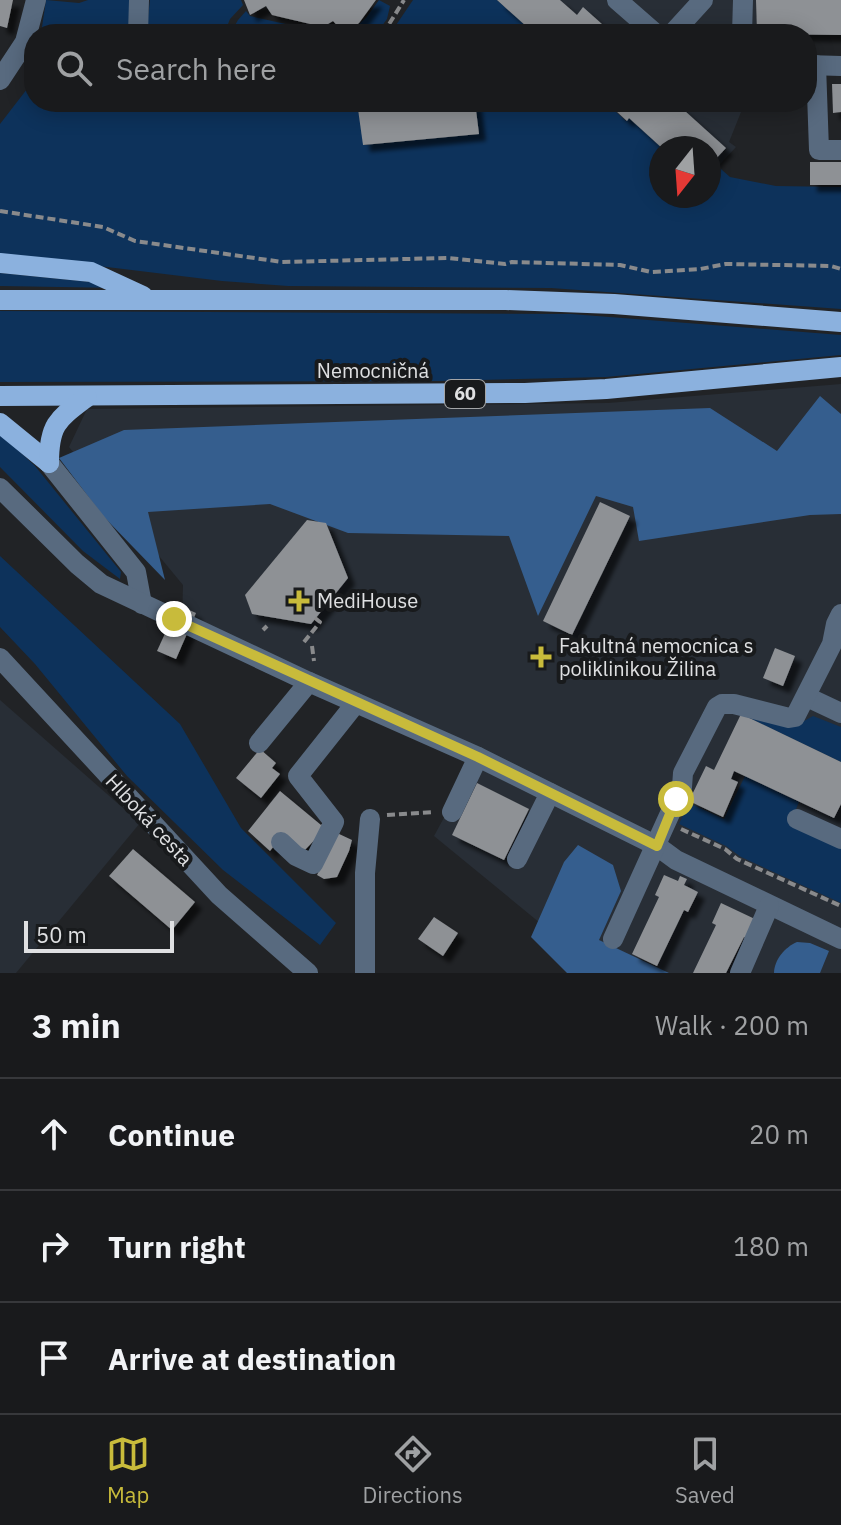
<!DOCTYPE html>
<html lang="en">
<head>
<meta charset="utf-8">
<style>
	:root { --surface:#191a1c; --page:#262729; --text:#f1f3f6; --muted:#9fa1a3; --line:#37383b; --accent:#c8bb3b }
	body { margin:0; font-family:"IBM Plex Sans",sans-serif; background:var(--page); color:var(--text) }
	.compass { position:absolute; left:649px; top:136px; width:72px; height:72px; border-radius:50%; background:var(--surface); box-shadow:0 4px 20px #0003; rotate:197deg }
	.scale { position:absolute; left:24px; bottom:20px; width:150px; box-sizing:border-box; padding-left:8px; border:4px solid #dfe0e2; border-top:0; font-size:22px; line-height:28px; white-space:nowrap; color:#dfe0e2; -webkit-text-stroke:6px #181a1c; paint-order:stroke }
	.stop { position:absolute; width:24px; height:24px; margin:-18px; border:6px solid #c8bb3b; border-radius:50%; background:#fff }
	.stop.end { background:#c8bb3b; border-color:#fff; box-shadow:0 2px 8px #0008 }
	.list { margin:0; padding:0; list-style:none }
	h2 { display:flex; justify-content:space-between; align-items:center; height:104px; margin:0; padding:0 32px; font-size:34px }
	h2 small { font-size:26px; font-weight:400; color:var(--muted) }
	.list li { display:grid; grid-template-columns:52px 1fr auto; gap:24px; align-items:center; box-sizing:border-box; height:112px; padding:0 32px; border-top:2px solid var(--line) }
	.list b { display:block; font-size:30px; white-space:nowrap }
	.list em { font-size:26px; font-style:normal; color:var(--muted) }
	.icon { flex:none; width:44px; height:44px; fill:none; stroke:currentColor; stroke-width:2; stroke-linecap:round; stroke-linejoin:round }
	.map { position:relative; flex:none; width:841px; height:973px; overflow:hidden }
	.search { position:absolute; background:var(--surface); box-shadow:0 4px 20px #0003; left:24px; right:24px; top:24px; height:88px; display:flex; align-items:center; gap:20px; box-sizing:border-box; padding:0 28px; border-radius:32px; color:var(--muted); font-size:30px }
	.sheet { height:440px; background:var(--surface) }
	nav { display:flex; justify-content:space-around; align-items:center; box-sizing:border-box; height:112px; border-top:2px solid var(--line); background:var(--surface); font-size:22px; color:var(--muted) }
	nav a { display:grid; justify-items:center; gap:4px }
	nav .on { color:var(--accent) }
	.map>svg:first-child { display:block }
	.built { fill:#282e36 }
	.green { fill:#0d325b }
	.forest { fill:#355e8e }
	.building { fill:#8e9195; filter:url(#shadow) }
	.lines { fill:none; stroke-linecap:round; stroke-linejoin:round }
	.path { stroke:#898a8c; stroke-width:4; stroke-dasharray:8 4; stroke-linecap:butt }
	.minor { stroke:#586a7f; stroke-width:20 }
	.major { stroke:#8bb1de; stroke-width:20 }
	.route { stroke:#c8bb3b; stroke-width:10 }
	.poi-dot { fill:#c8bb3b; stroke:#181a1c; stroke-width:3 }
	.labels { text-anchor:middle; stroke-width:8; stroke-linejoin:round; paint-order:stroke }
	.shield { fill:#181a1c; stroke:#a3a5a7; stroke-width:2 }
	.shield-label { font-size:18px; font-weight:bold; fill:#dfe0e2 }
	.street-label { font-size:20px; fill:#dfe0e2; stroke:#181a1c }
	.poi-label { font-size:20px; fill:#dfe0e2; stroke:#181a1c; text-anchor:start }
</style>
</head>
<body>
<div class="map">
<svg width="841" height="973" viewBox="0 0 841 973">
	<defs>
		<filter id="shadow"><feDropShadow dx="7" dy="7" stdDeviation="2" flood-color="#0009"/></filter>
	</defs>
	<rect width="100%" height="100%" fill="#212326"/>
	<!-- built -->
	<g class="built">
		<polygon points="427,0 756,0 757,34 465,34"/>
		<polygon points="542,102 745,102 729,142 736,147 709,176 709,148 661,148"/>
		<polygon points="841,384 841,973 601,973 434,836 477,757 302,691 182,623 183,585 69,447 87,409 608,403"/>
		<polygon points="0,700 140,823 16,973 0,973"/>
	</g>
	<!-- green -->
	<g class="green">
		<polygon points="46,0 79,3 88,0 132,0 129,34 41,34"/>
		<polygon points="150,0 241,0 243,5 230,19 224,34 146,34"/>
		<polygon points="379,0 390,6 387,19 376,34 348,34 366,18"/>
		<polygon points="413,0 497,0 535,34 458,34 452,32 390,34"/>
		<polygon points="246,11 250,16 331,34 230,34 238,20"/>
		<polygon points="34,80 34,102 357,102 364,145 479,134 475,102 611,102 618,109 616,112 626,121 629,118 662,148 661,196 709,196 709,166 713,162 730,177 776,186 841,187 841,309 551,288 288,286 222,281 0,254 0,124"/>
		<polygon points="0,273 121,285 120,288 0,286"/>
		<polygon points="0,311 571,314 841,335 841,355 606,377 440,381 0,382"/>
		<polygon points="0,433 35,466 121,572 120,579 83,551 0,467"/>
		<polygon points="0,556 180,724 241,828 336,923 320,945 223,870 127,776 35,664 0,627"/>
		<polygon points="813,716 841,727 841,762 749,718 797,725"/>
		<polygon points="745,776 799,802 791,821 841,845 841,903 741,857 726,846 679,824 689,803 724,819"/>
	</g>
	<!-- forest -->
	<g class="forest">
		<polygon points="820,396 841,414 841,514 810,515 639,541 633,507 596,496 538,616 509,536 348,533 270,504 148,512 165,580 103,516 59,458 124,430 710,408 777,451"/>
		<polygon points="578,845 613,865 621,891 599,940 669,973 567,973 531,937 564,862"/>
		<path d="M797,942L810,943L829,951L820,973H774C774,960 785,947 797,942Z"/>
	</g>
	<!-- building -->
	<g class="building">
		<polygon points="0,0 13,0 7,28 0,26"/>
		<polygon points="244,0 376,0 359,23 345,34 333,21 323,27 272,15 266,6 250,15"/>
		<polygon points="497,0 560,0 577,15 583,7 613,34 535,34"/>
		<polygon points="756,0 841,0 841,35 757,34"/>
		<polygon points="832,84 841,84 841,112 833,113"/>
		<polygon points="357,102 475,102 479,134 363,145"/>
		<polygon points="611,102 675,102 726,148 709,166 709,148 662,148 629,118 627,121 616,111 618,109"/>
		<rect x="810" y="162" width="31" height="23"/>
		<polygon points="600,502 630,516 572,635 543,621"/>
		<polygon points="307,520 326,523 348,578 311,624 252,614 245,595"/>
		<polygon points="178,605 196,613 176,659 157,651"/>
		<polygon points="775,648 795,656 783,686 763,678"/>
		<polygon points="741,714 841,762 841,804 834,818 734,771 731,779 738,782 723,817 689,801 706,766 714,770"/>
		<polygon points="260,749 276,763 272,768 280,774 261,798 236,778"/>
		<polygon points="477,783 529,809 504,860 452,835"/>
		<polygon points="280,791 321,825 324,822 325,829 303,852 284,833 270,851 248,831"/>
		<polygon points="337,833 352,840 349,851 337,877 324,879 317,875"/>
		<polygon points="133,849 195,902 172,930 109,876"/>
		<polygon points="664,875 678,881 680,876 687,879 684,885 698,892 688,912 684,910 657,966 632,954 659,897 655,895"/>
		<polygon points="721,903 757,920 748,939 744,937 726,973 693,973 716,925 712,923"/>
		<polygon points="434,917 458,933 443,956 418,939"/>
	</g>
	<g class="lines">
		<!-- path -->
		<g class="path">
			<polyline points="383,34 404,0"/>
			<polyline points="0,211 103,227 135,241 282,262 448,258 505,264 512,262 620,265 651,272 700,269 726,264 831,266 841,269"/>
			<polyline points="263,630 267,626"/>
			<polyline points="304,642 320,622 315,618"/>
			<polyline points="312,646 314,661"/>
			<polyline points="387,815 434,812"/>
			<polyline points="681,829 725,849 737,859 841,906"/>
		</g>
		<!-- minor -->
		<g class="minor">
			<polyline points="617,0 656,34"/>
			<polyline points="138,34 139,0"/>
			<polyline points="672,34 703,0"/>
			<polyline points="742,34 743,0"/>
			<polyline points="807,65 841,66"/>
			<polyline points="816,65 819,150 841,150"/>
			<polyline points="0,80 25,42 36,0"/>
			<polyline points="49,463 136,572 142,604"/>
			<polyline points="0,488 77,564 101,584 309,682 478,757 657,846 676,860 841,939"/>
			<polyline points="0,658 219,895 308,973"/>
			<polyline points="807,697 841,713"/>
			<polyline points="259,743 309,682"/>
			<polyline points="452,812 478,757"/>
			<polyline points="797,819 841,839"/>
			<polyline points="281,842 296,856 313,864 334,822 298,776 356,703"/>
			<polyline points="517,859 550,793"/>
			<polyline points="613,939 682,787 683,773 717,707 722,704 734,704 789,718 795,717 832,644 836,624 841,614"/>
			<polyline points="365,973 365,873 370,819"/>
			<polyline points="740,973 769,906"/>
		</g>
		<!-- major -->
		<g class="major">
			<polyline points="0,263 91,272 143,296"/>
			<polyline points="0,300 506,300 614,304 841,322"/>
			<polyline points="0,396 525,393 606,389 841,367"/>
			<polyline points="0,423 49,463"/>
			<path d="M49,463C49,424 58,419 87,397"/>
		</g>
	</g>
	<g class="lines">
		<!-- route -->
		<polyline class="route" points="174,619 478,757 657,846 676,799"/>
	</g>
	<!-- markers -->
	<g class="poi-dot">
		<path d="M295 589h8v8h8v8h-8v8h-8v-8h-8v-8h8z"/>
		<path d="M537 645h8v8h8v8h-8v8h-8v-8h-8v-8h8z"/>
	</g>
	<g class="labels">
		<!-- shield labels -->
		<rect class="shield" x="445" y="380" width="40" height="28" rx="6"/>
		<g class="shield-label">
			<text x="465" y="400">60</text>
		</g>
		<!-- street labels -->
		<g class="street-label">
			<text x="373" y="378">Nemocničná</text>
			<text transform="translate(149 820) rotate(47)" y="7">Hlboká cesta</text>
		</g>
		<!-- poi labels -->
		<g class="poi-label">
			<text x="317" y="608">MediHouse</text>
			<text x="559" y="653">Fakultná nemocnica s<tspan x="559" dy="23">poliklinikou Žilina</tspan></text>
		</g>
	</g>
</svg>
<svg class="compass" viewBox="-18 -18 36 36"><path d="M0-13l5 13h-10z" fill="#e53935"/><path d="M0 13l5-13h-10z" fill="#9fa1a3"/></svg>
<div class="scale">50 m</div>
<div class="stop" style="left:676px;top:799px"></div>
<div class="stop end" style="left:174px;top:619px"></div>
<div class="search"><svg class="icon" aria-label="search" viewBox="0 0 24 24"><circle cx="10" cy="10" r="6"/><path d="M15 15l6 6"/></svg>Search here</div>
</div>
<section class="sheet">
<h2>3 min<small>Walk · 200 m</small></h2>
<ul class="list">
<li><svg class="icon" aria-label="ahead" viewBox="0 0 24 24"><path d="M12 20V5M6 11l6-6 6 6"/></svg><div><b>Continue</b></div><em>20 m</em></li>
<li><svg class="icon" aria-label="right" viewBox="0 0 24 24"><path d="M7 20v-9h11M14 6l5 5-5 5"/></svg><div><b>Turn right</b></div><em>180 m</em></li>
<li><svg class="icon" aria-label="arrive" viewBox="0 0 24 24"><path d="M6 21V4h12l-3 4 3 4H6"/></svg><div><b>Arrive at destination</b></div></li>
</ul>
</section>
<nav>
<a class="on"><svg class="icon" aria-label="map" viewBox="0 0 24 24"><path d="M3 6l6-2 6 2 6-2v14l-6 2-6-2-6 2zM9 4v14M15 6v14"/></svg>Map</a>
<a><svg class="icon" aria-label="directions" viewBox="0 0 24 24"><path d="M12 3l9 9-9 9-9-9zM9 14v-3h6M13 9l2 2-2 2"/></svg>Directions</a>
<a><svg class="icon" aria-label="saved" viewBox="0 0 24 24"><path d="M7 4h10v16l-5-4-5 4z"/></svg>Saved</a>
</nav>
</body>
</html>
